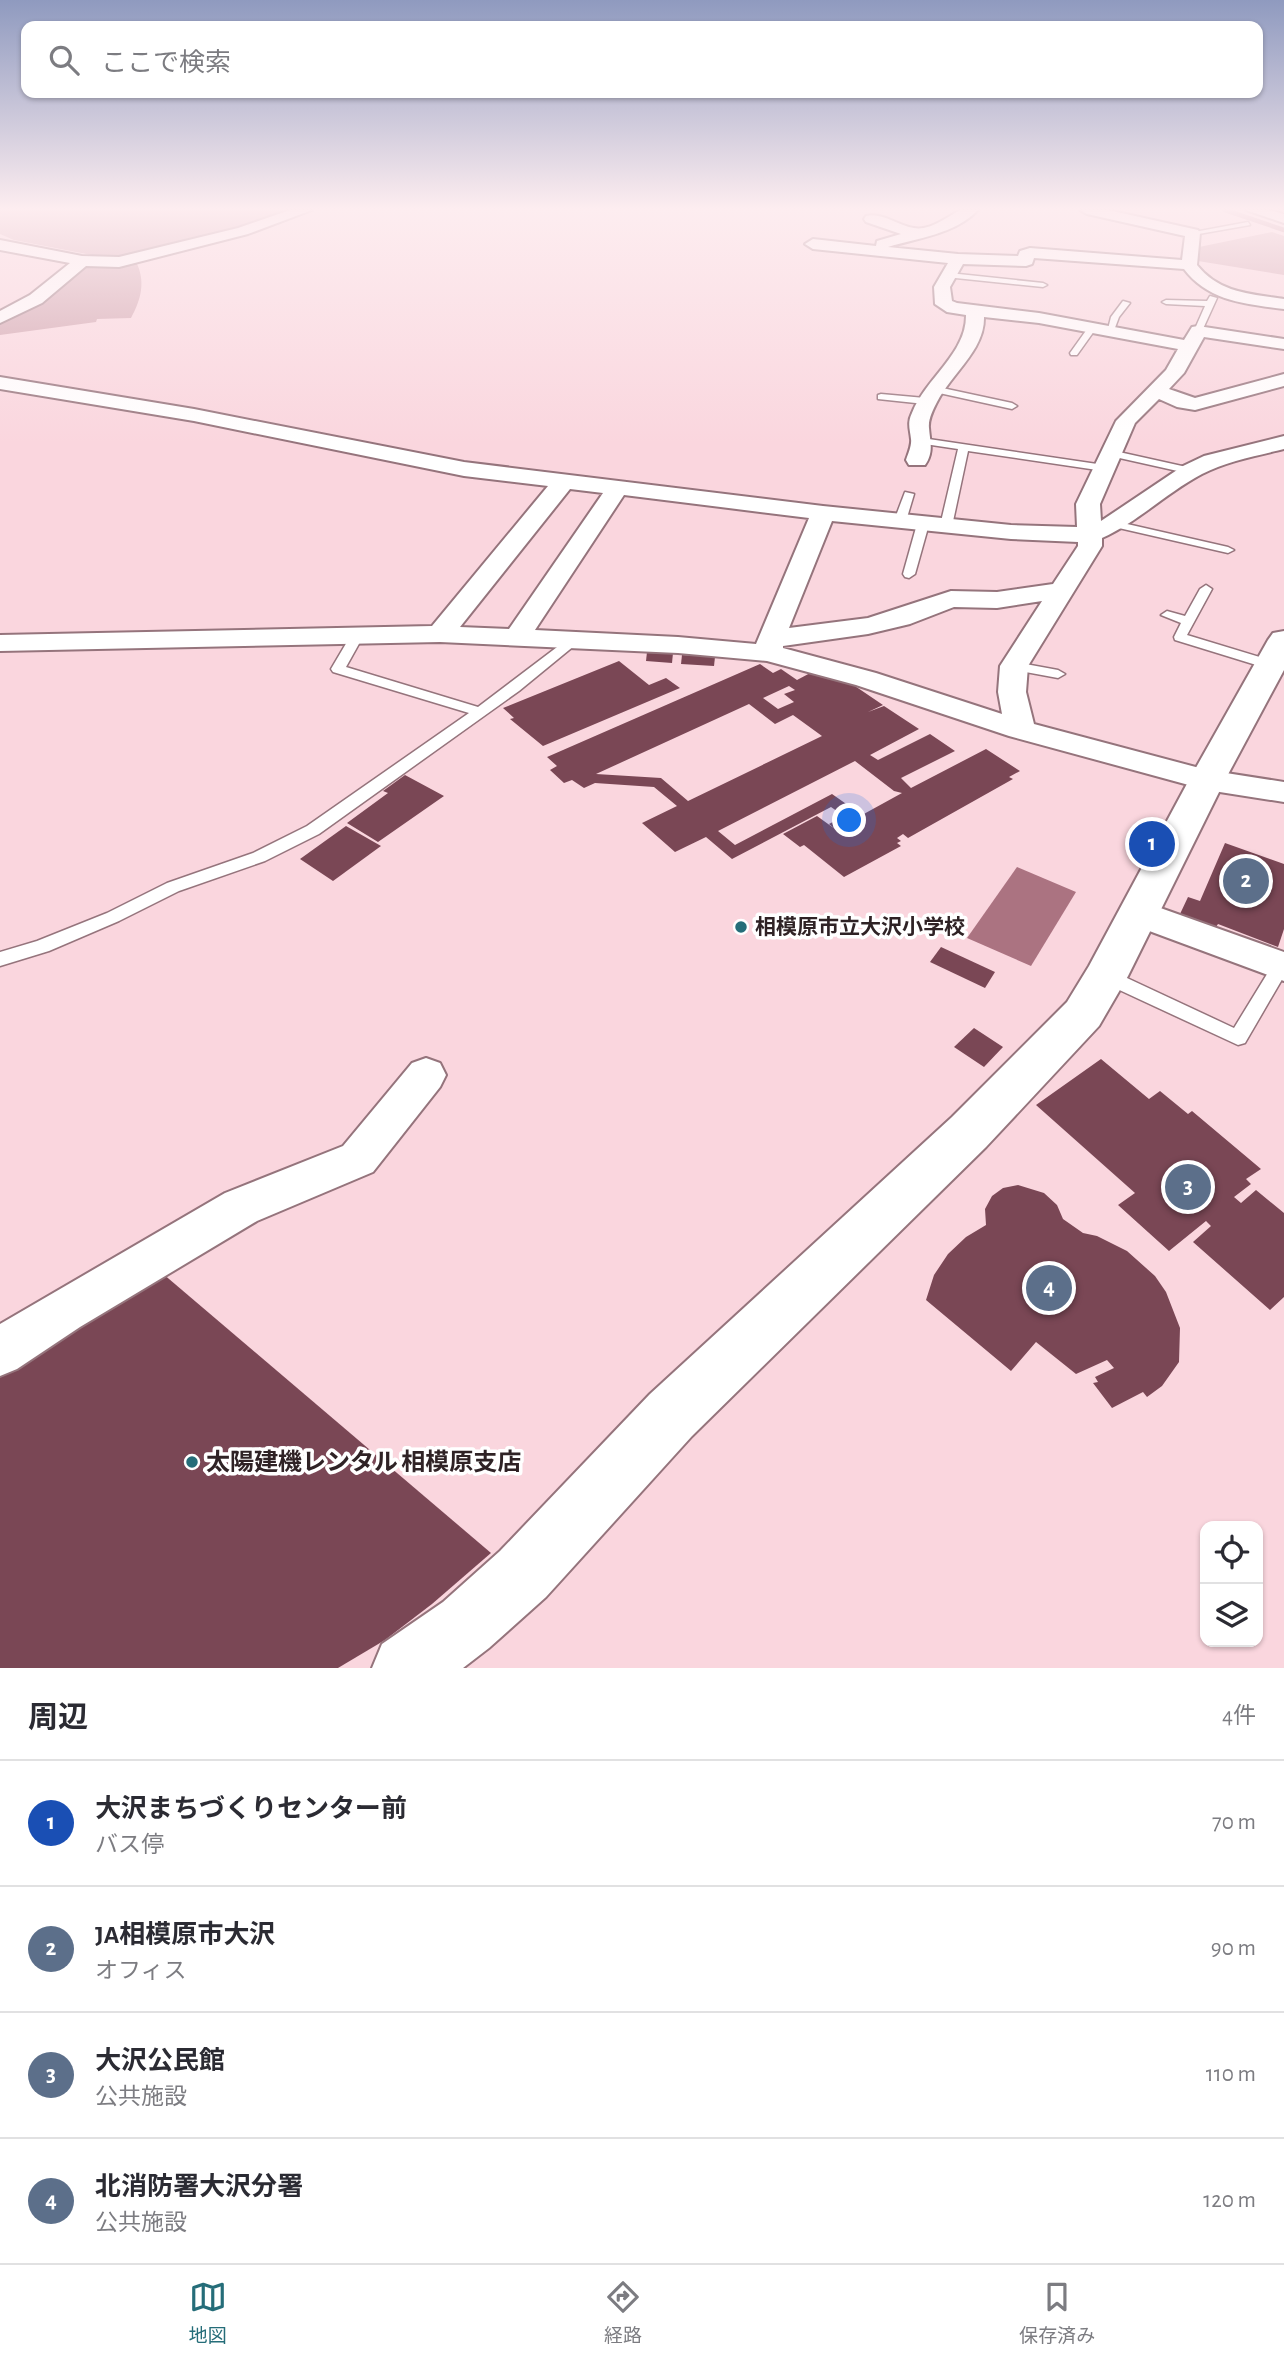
<!DOCTYPE html>
<html lang="ja">
<head>
<meta charset="utf-8">
<style>
	:root { --surface:#fff; --page:#f2f2f3; --text:#2b2b33; --muted:#7c7c81; --line:#e1e1e2; --accent:#256d79 }
	body { margin:0; font-family:"Alegreya Sans","Noto Sans JP",sans-serif; background:var(--page); color:var(--text) }
	.controls { position:absolute; right:21px; bottom:21px; display:grid; overflow:hidden; border-radius:14px; box-shadow:0 2px 5px #0004 }
	.controls button { width:63px; height:63px; display:grid; place-items:center; padding:0; border:0; border-bottom:2px solid var(--line); background:var(--surface); color:var(--text); font:35px sans-serif }
	.you { position:absolute; left:850px; top:821px; width:24px; height:24px; margin:-18px; border:5px solid #fff; border-radius:50%; background:#1a73e8; box-shadow:0 0 0 10px #1a73e833 }
	.badge { display:grid; place-items:center; width:46px; height:46px; border-radius:50%; background:var(--accent); color:#fff; font-size:23px; font-weight:700 }
	.pin { position:absolute; translate:-50% -50%; border:4px solid #fff; box-shadow:0 2px 7px #0006 }
	.list { margin:0; padding:0; list-style:none }
	h2 { display:flex; justify-content:space-between; align-items:center; height:91px; margin:0; padding:0 28px; font-size:30px }
	h2 small { font-size:23px; font-weight:400; color:var(--muted) }
	.list li { display:grid; grid-template-columns:46px 1fr auto; gap:21px; align-items:center; box-sizing:border-box; height:126px; padding:0 28px; border-top:2px solid var(--line) }
	.list b { display:block; font-size:26px; white-space:nowrap }
	.list p { margin:0; font-size:23px; white-space:nowrap; color:var(--muted) }
	.list em { font-size:23px; font-style:normal; color:var(--muted) }
	.icon { flex:none; width:38px; height:38px; fill:none; stroke:currentColor; stroke-width:2; stroke-linecap:round; stroke-linejoin:round }
	.map { position:relative; flex:none; width:1284px; height:1668px; overflow:hidden }
	.search { position:absolute; background:var(--surface); box-shadow:0 2px 5px #0004; left:21px; right:21px; top:21px; height:77px; display:flex; align-items:center; gap:18px; box-sizing:border-box; padding:0 24px; border-radius:14px; color:var(--muted); font-size:26px }
	.sheet { height:595px; background:var(--surface) }
	nav { display:flex; justify-content:space-around; align-items:center; box-sizing:border-box; height:98px; border-top:2px solid var(--line); background:var(--surface); font-size:19px; color:var(--muted) }
	nav a { display:grid; justify-items:center; gap:4px }
	nav .on { color:var(--accent) }
	.map>svg:first-child { display:block }
	.green { fill:#cea0ab }
	.water { fill:#ab7381 }
	.lines { fill:none; stroke-linecap:round; stroke-linejoin:round }
	.stream { stroke:#ab7381; stroke-width:4.5 }
	.building { fill:#7a4755; fill-rule:evenodd }
	.lane-casing { stroke:#95747c; stroke-width:3 }
	.street-casing { stroke:#95747c; stroke-width:4 }
	.secondary-casing { stroke:#95747c; stroke-width:4 }
	.lane { fill:#fff; fill-rule:evenodd }
	.street { fill:#fff; fill-rule:evenodd }
	.secondary { fill:#fff; fill-rule:evenodd }
	.poi-dot { fill:#256d79; stroke:#fff; stroke-width:2.5 }
	.labels { text-anchor:middle; stroke-width:7; stroke-linejoin:round; paint-order:stroke }
	.poi-label { font-size:21px; font-weight:bold; fill:#2f2225; stroke:#fff; text-anchor:start }
	.near-poi-label { font-size:24px; font-weight:bold; fill:#2f2225; stroke:#fff; text-anchor:start }
</style>
</head>
<body>
<div class="map">
<svg width="1284" height="1668" viewBox="0 0 1284 1668">
	<rect width="100%" height="100%" fill="#fad6de"/>
	<!-- green -->
	<g class="green">
		<polygon points="0,210 298,210 261,223 131,256 102,257 14,240 0,234"/>
		<polygon points="1272,232 1284,236 1284,275 1198,261 1199,247"/>
		<path d="M136,262C146,281 141,300 131,318L97,319L96,322L0,335V322L25,310L82,266Z"/>
	</g>
	<!-- water -->
	<polygon class="water" points="1017,867 1076,892 1031,966 967,938"/>
	<g class="lines">
		<!-- stream -->
		<polyline class="stream" points="1225,210 1284,230"/>
	</g>
	<!-- building -->
	<g class="building">
		<polygon points="647,652 673,653 672,663 646,661"/>
		<polygon points="682,655 715,657 714,666 681,664"/>
		<polygon points="619,661 649,685 666,678 680,688 543,746 510,719 514,718 503,708"/>
		<path d="M760,664L773,673L781,669L797,680L814,671L823,677L828,675L849,682L883,705L868,712L884,706L919,729L870,755L878,760L930,734L955,751L901,778L911,788L986,749L1020,771L1009,777L1013,779L908,838L903,834L897,838L901,841L897,843L901,846L844,877L804,845L800,847L783,834L817,816L835,829L829,824L844,816L831,807L732,859L706,837L675,852L642,823L677,806L654,787L595,783L584,788L572,780L564,783L550,770L557,766L547,757ZM789,686L795,690L784,694L794,702L778,709L763,698ZM749,704L775,724L793,715L822,736L688,801L661,778L596,774ZM855,761L894,791L902,793L862,815L832,794L735,845L718,831Z"/>
		<polygon points="405,775 444,796 378,842 347,823 388,793 383,791"/>
		<polygon points="346,826 381,846 333,881 300,859"/>
		<polygon points="1225,843 1284,864 1284,929 1278,947 1218,924 1216,927 1180,914 1188,897 1200,901"/>
		<polygon points="941,947 995,972 985,988 930,962"/>
		<polygon points="974,1028 1003,1047 984,1067 954,1047"/>
		<polygon points="1101,1059 1149,1099 1160,1091 1188,1114 1192,1111 1261,1169 1246,1179 1251,1184 1234,1197 1241,1203 1256,1190 1284,1213 1284,1297 1270,1310 1193,1242 1211,1226 1206,1221 1169,1251 1118,1205 1135,1193 1036,1105"/>
		<polygon points="1018,1185 1044,1193 1057,1205 1063,1219 1083,1233 1097,1236 1127,1251 1155,1276 1166,1292 1180,1328 1179,1362 1162,1386 1147,1397 1143,1392 1112,1408 1093,1383 1098,1382 1095,1377 1114,1368 1107,1360 1076,1374 1036,1342 1011,1371 926,1300 934,1275 948,1254 966,1237 986,1225 985,1209 992,1196 1003,1188"/>
		<polygon points="162,1273 491,1553 432,1604 385,1640 338,1668 0,1668 0,1370"/>
	</g>
	<g class="lines">
		<!-- lane casing -->
		<g class="lane-casing">
			<g id="lane">
				<polygon points="1279,210 1284,210 1284,213"/>
				<polygon points="1248,222 1250,225 1193,235 1189,233"/>
				<polygon points="949,273 1043,283 1047,285 1043,287 946,277"/>
				<polygon points="1210,296 1217,298 1202,331 1198,334 1194,331 1205,306 1166,304 1162,302 1166,300 1207,301"/>
				<polygon points="1123,301 1130,303 1119,317 1113,333 1107,333 1111,317"/>
				<polygon points="1090,325 1097,327 1077,355 1071,355 1070,353"/>
				<polygon points="933,386 1012,403 1017,406 1012,409 930,391 930,387"/>
				<polygon points="881,394 925,398 930,401 925,404 878,399 878,395"/>
				<polygon points="922,438 1104,465 1109,468 1104,471 968,451 952,526 946,529 940,526 958,449 918,443 917,441"/>
				<polygon points="1110,450 1191,468 1196,471 1191,474 1106,455 1106,451"/>
				<polygon points="905,492 914,494 906,521 900,524 894,521"/>
				<polygon points="923,521 929,524 915,574 909,578 905,577 903,574 917,524"/>
				<polygon points="1114,521 1228,547 1234,550 1228,553 1110,526 1110,522"/>
				<polygon points="1206,585 1212,589 1187,635 1276,662 1276,668 1266,668 1175,640 1174,637 1181,623 1161,615 1167,611 1185,616 1200,589"/>
				<polygon points="359,629 365,633 346,667 478,707 569,638 579,638 580,641 519,691 319,834 265,861 179,891 119,921 49,951 0,966 0,952 37,941 107,913 167,883 253,853 307,826 469,713 333,672 331,669 354,630"/>
				<polygon points="1014,662 1058,670 1065,674 1058,678 1009,669 1009,663"/>
				<polygon points="1281,959 1284,960 1284,976 1245,1043 1238,1045 1100,981 1097,976 1100,971 1106,969 1112,971 1234,1028 1275,961"/>
			</g>
		</g>
		<!-- street casing -->
		<g class="street-casing">
			<g id="street">
				<polygon points="290,210 312,210 248,234 119,267 86,266 42,303 0,323 0,311 30,295 70,263 0,250 0,240 82,256 119,257 238,228"/>
				<path d="M960,210H978C955,234 918,238 888,247L958,254L1018,256L1020,251L1030,248L1182,260L1185,236L1087,214L1080,210H1108L1198,230L1200,233L1197,265C1219,293 1251,294 1284,299V309C1247,304 1209,302 1184,269L1034,258L1032,264L1026,266L963,264L950,287L952,301L957,303L1039,313L1184,340L1192,327L1198,326L1284,339V349L1204,337L1184,373L1169,389L1195,398L1284,374V386L1195,410L1177,407L1159,399L1135,423L1100,504L1101,521L1183,466L1204,456L1284,436V449C1256,456 1227,461 1202,474C1166,493 1138,522 1102,538V546L1028,666L1026,692L1034,724L1207,770L1284,782V802L1207,790L1009,736L856,685L767,661L678,653L440,642L0,651V635L432,626L548,486L464,476L194,421L0,389V377L194,409L464,462L823,506L1011,525L1077,527L1076,504L1116,421L1166,370L1178,349L1039,323L984,317C985,350 951,374 937,402C933,410 928,419 929,428C930,442 934,452 925,465H909L906,460C908,454 912,445 911,439C910,429 907,423 912,413C925,379 967,353 966,315L947,312L935,304L934,287L948,263L813,249L805,244L813,239L876,246L877,241L901,234L866,222L864,219L866,216C882,212 899,226 914,228C929,231 948,217 960,210ZM570,489L603,493L509,629L460,627ZM624,495L809,518L756,644L678,637L535,630ZM832,521L1011,539L1078,542V546L1053,584L997,592L951,591L868,618L789,628ZM1042,601L1000,666L998,692L1002,714L876,673L783,648V646L868,634L910,624L954,607L997,608Z"/>
				<polygon points="1246,210 1269,210 1284,214 1284,223"/>
				<polygon points="1138,900 1284,952 1284,981 1125,922 1120,913 1125,904"/>
				<polygon points="426,1058 440,1063 446,1075 440,1087 373,1172 257,1221 80,1327 17,1369 0,1376 0,1324 225,1193 343,1146 412,1063"/>
			</g>
		</g>
		<!-- secondary casing -->
		<g class="secondary-casing">
			<polygon id="secondary" points="1284,631 1284,670 1225,780 1128,976 1099,1026 986,1147 692,1436 546,1597 489,1648 463,1668 372,1668 382,1644 443,1602 500,1551 650,1394 952,1117 1067,1002 1089,966 1189,780 1268,640 1273,633"/>
		</g>
		<!-- lane -->
		<use href="#lane" class="lane"/>
		<!-- street -->
		<use href="#street" class="street"/>
		<!-- secondary -->
		<use href="#secondary" class="secondary"/>
	</g>
	<!-- sky -->
	<linearGradient id="sky" x2="0" y2="1"><stop stop-color="#8f9abf"/><stop offset="0.47" stop-color="#fdedf0"/><stop offset="1" stop-color="#fdedf0" stop-opacity="0"/></linearGradient>
	<rect width="1284" height="444" fill="url(#sky)"/>
	<!-- markers -->
	<g class="poi-dot">
		<circle cx="741" cy="927" r="7"/>
		<circle cx="192" cy="1462" r="7"/>
	</g>
	<g class="labels">
		<!-- poi labels -->
		<g class="poi-label">
			<text x="755" y="934">相模原市立大沢小学校</text>
		</g>
		<!-- near-poi labels -->
		<g class="near-poi-label">
			<text x="206" y="1470">太陽建機レンタル 相模原支店</text>
		</g>
	</g>
</svg>
<div class="controls">
<button><svg class="icon" aria-label="locate" viewBox="0 0 24 24"><circle cx="12" cy="12" r="6"/><path d="M12 2v4M12 18v4M2 12h4M18 12h4"/></svg></button>
<button><svg class="icon" aria-label="layers" viewBox="0 0 24 24"><path d="M12 4l9 5-9 5-9-5zM3 14l9 5 9-5"/></svg></button>
</div>
<div class="you"></div>
<div class="pin badge" style="left:1152px;top:844px;background:#1a4fb4">1</div>
<div class="pin badge" style="left:1246px;top:881px;background:#5c6f8a">2</div>
<div class="pin badge" style="left:1188px;top:1187px;background:#5c6f8a">3</div>
<div class="pin badge" style="left:1049px;top:1288px;background:#5c6f8a">4</div>
<div class="search"><svg class="icon" aria-label="search" viewBox="0 0 24 24"><circle cx="10" cy="10" r="6"/><path d="M15 15l6 6"/></svg>ここで検索</div>
</div>
<section class="sheet">
<h2>周辺<small>4件</small></h2>
<ul class="list">
<li><span class="badge" style="background:#1a4fb4">1</span><div><b>大沢まちづくりセンター前</b><p>バス停</p></div><em>70 m</em></li>
<li><span class="badge" style="background:#5c6f8a">2</span><div><b>JA相模原市大沢</b><p>オフィス</p></div><em>90 m</em></li>
<li><span class="badge" style="background:#5c6f8a">3</span><div><b>大沢公民館</b><p>公共施設</p></div><em>110 m</em></li>
<li><span class="badge" style="background:#5c6f8a">4</span><div><b>北消防署大沢分署</b><p>公共施設</p></div><em>120 m</em></li>
</ul>
</section>
<nav>
<a class="on"><svg class="icon" aria-label="map" viewBox="0 0 24 24"><path d="M3 6l6-2 6 2 6-2v14l-6 2-6-2-6 2zM9 4v14M15 6v14"/></svg>地図</a>
<a><svg class="icon" aria-label="directions" viewBox="0 0 24 24"><path d="M12 3l9 9-9 9-9-9zM9 14v-3h6M13 9l2 2-2 2"/></svg>経路</a>
<a><svg class="icon" aria-label="saved" viewBox="0 0 24 24"><path d="M7 4h10v16l-5-4-5 4z"/></svg>保存済み</a>
</nav>
</body>
</html>
